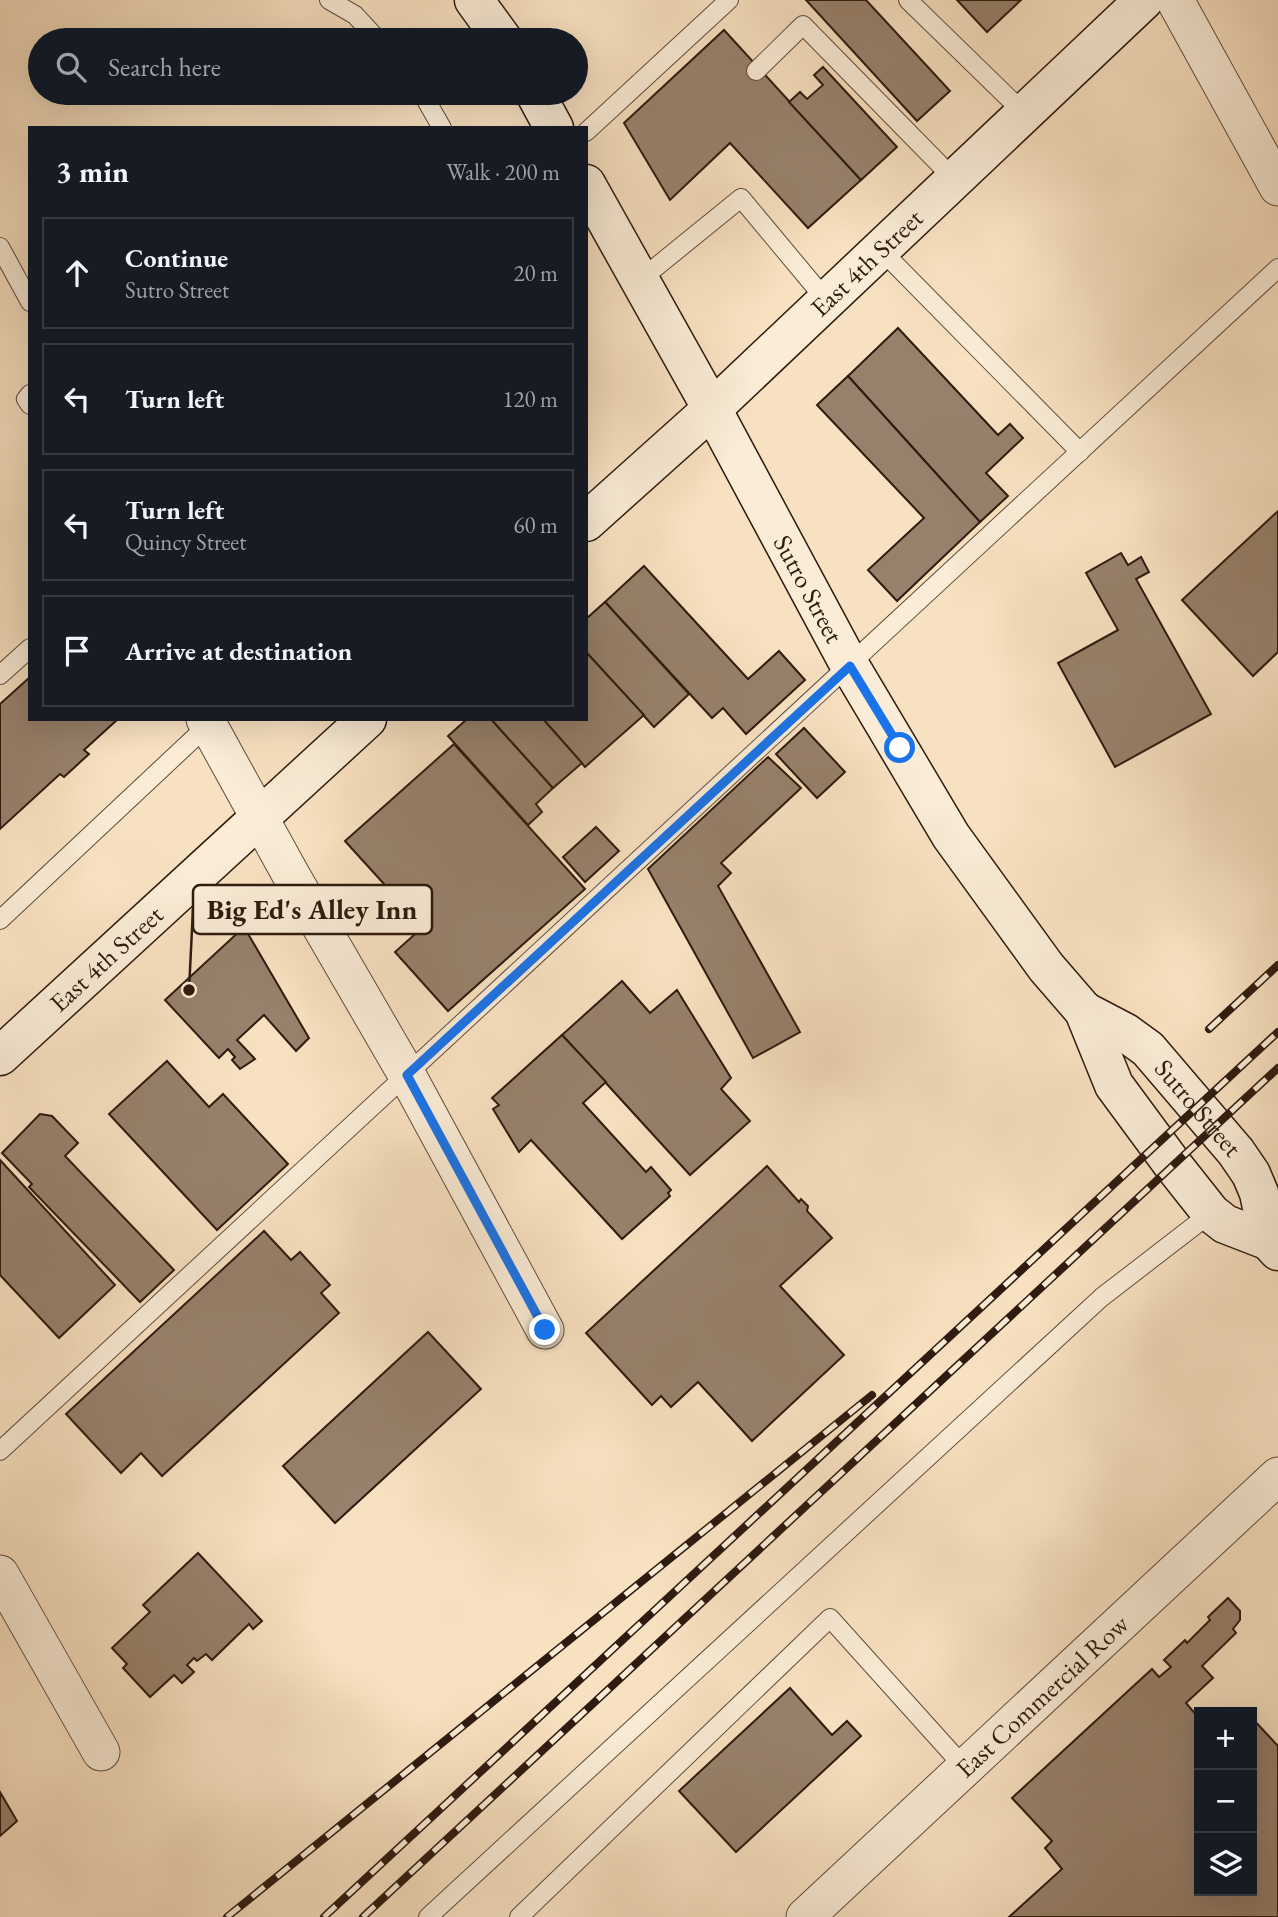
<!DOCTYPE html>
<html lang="en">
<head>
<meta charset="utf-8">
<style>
	:root { --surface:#171b24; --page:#20242c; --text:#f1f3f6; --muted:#9ea1a6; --line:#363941 }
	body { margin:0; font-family:"EB Garamond",serif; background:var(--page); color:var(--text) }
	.controls { position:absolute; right:21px; bottom:21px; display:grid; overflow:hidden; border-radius:0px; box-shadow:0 7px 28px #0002 }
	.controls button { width:63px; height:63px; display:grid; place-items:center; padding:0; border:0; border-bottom:2px solid var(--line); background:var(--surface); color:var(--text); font:35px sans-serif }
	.stop { position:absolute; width:21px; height:21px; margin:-16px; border:5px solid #1a73e8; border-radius:50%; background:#fff }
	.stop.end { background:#1a73e8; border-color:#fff; box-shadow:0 2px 7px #0008 }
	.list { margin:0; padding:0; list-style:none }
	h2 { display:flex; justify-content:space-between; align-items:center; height:91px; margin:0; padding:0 28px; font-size:30px }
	h2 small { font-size:23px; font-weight:400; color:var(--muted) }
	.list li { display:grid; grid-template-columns:46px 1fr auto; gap:21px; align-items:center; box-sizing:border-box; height:112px; margin:0 14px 14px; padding:0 14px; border:2px solid var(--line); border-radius:0px }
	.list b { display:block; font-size:26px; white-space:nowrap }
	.list p { margin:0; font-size:23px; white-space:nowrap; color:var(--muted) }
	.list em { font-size:23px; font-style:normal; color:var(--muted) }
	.icon { flex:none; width:38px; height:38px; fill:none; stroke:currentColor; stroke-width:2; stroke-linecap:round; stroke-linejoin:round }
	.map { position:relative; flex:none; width:1278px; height:1917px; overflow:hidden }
	.search { position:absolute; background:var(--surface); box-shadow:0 7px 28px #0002; left:28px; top:28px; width:560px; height:77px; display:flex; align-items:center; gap:18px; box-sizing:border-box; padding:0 24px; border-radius:38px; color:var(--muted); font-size:26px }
	.panel { position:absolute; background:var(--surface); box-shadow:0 7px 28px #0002; left:28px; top:126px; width:560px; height:595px; border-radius:0px }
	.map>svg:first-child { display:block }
	.building { fill:#97816c; stroke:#2e1a0f; stroke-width:2 }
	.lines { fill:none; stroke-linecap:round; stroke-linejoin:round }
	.lane-casing { stroke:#604c3c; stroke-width:20 }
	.street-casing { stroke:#604c3c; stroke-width:39 }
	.secondary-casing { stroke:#2e1a0f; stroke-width:41 }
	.lane { stroke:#faecd7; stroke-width:18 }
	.street { stroke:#faecd7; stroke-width:37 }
	.secondary { stroke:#faecd7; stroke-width:38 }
	.rail-casing { stroke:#2e1a0f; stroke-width:8 }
	.rail { stroke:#faecd7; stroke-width:5; stroke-dasharray:16; stroke-linecap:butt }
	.route { stroke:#1a73e8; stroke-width:9 }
	.labels { text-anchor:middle; stroke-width:6; stroke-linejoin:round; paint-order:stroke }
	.street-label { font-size:26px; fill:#2e1a0f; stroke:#faecd7 }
	.leader { fill:none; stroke:#2e1a0f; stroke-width:2.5 }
	.callout-dot { fill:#2e1a0f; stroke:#faecd7; stroke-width:2.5 }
	.callout { fill:#faecd7; stroke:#2e1a0f; stroke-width:2.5 }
	.callout-label { font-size:28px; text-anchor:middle; font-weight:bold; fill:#2e1a0f }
</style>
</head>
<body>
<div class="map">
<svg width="1278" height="1917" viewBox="0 0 1278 1917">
	<rect width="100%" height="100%" fill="#f8e1c1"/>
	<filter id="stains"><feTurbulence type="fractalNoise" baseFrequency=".00286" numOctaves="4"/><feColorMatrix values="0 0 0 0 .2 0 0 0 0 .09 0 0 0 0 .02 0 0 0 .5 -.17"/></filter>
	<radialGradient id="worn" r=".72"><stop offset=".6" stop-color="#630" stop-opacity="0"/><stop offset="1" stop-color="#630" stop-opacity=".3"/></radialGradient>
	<!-- building -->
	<g class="building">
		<polygon points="806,0 866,0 950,91 917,121"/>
		<polygon points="957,0 1021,0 987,32"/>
		<polygon points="724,30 861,180 808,228 730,143 670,200 624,123"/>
		<polygon points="823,67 897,147 861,180 789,102 800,92 807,99 823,85 814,75"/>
		<polygon points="898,328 998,435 1010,424 1023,438 986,473 1008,496 980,522 848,376"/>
		<polygon points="848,376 980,522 897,601 868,570 924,518 817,405"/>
		<polygon points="1278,511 1278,652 1253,676 1182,600"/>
		<polygon points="1121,553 1128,565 1141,557 1149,572 1136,579 1211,714 1115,767 1058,663 1118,630 1086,573"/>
		<polygon points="644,566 748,679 779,651 805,680 746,734 723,708 712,718 605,602"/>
		<polygon points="605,602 689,694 654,727 586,652 586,619"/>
		<polygon points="586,652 644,715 585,767 543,719 586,719"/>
		<polygon points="30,677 30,719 118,719 84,750 89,754 64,777 60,774 0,829 0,704"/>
		<polygon points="467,719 491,719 553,788 536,804 542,812 528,825 448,736"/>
		<polygon points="491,719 543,719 582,763 553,788"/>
		<polygon points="804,728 845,772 817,798 776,754"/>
		<polygon points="454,744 585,889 448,1011 395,952 423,927 345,841"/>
		<polygon points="768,757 801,788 721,863 731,873 718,886 800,1032 753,1058 648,869"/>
		<polygon points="596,827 619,851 585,882 563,857"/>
		<polygon points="244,927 309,1038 296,1051 264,1015 237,1040 255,1059 240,1069 232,1060 235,1057 228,1049 219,1058 165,1000"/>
		<polygon points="622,981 650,1013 677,990 731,1078 721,1089 750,1121 690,1175 562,1035"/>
		<polygon points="562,1035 606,1082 583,1103 646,1172 651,1167 671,1190 668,1193 670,1196 622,1239 531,1140 519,1152 493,1109 499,1105 492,1098"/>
		<polygon points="167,1061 209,1107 223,1094 288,1164 217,1230 109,1114"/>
		<polygon points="40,1114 52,1116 78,1143 65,1156 174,1270 140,1302 29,1187 32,1184 2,1153"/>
		<polygon points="0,1160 115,1285 59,1338 0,1275"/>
		<polygon points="767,1166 799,1202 801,1199 808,1206 807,1211 832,1238 780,1286 844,1355 752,1441 698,1382 671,1407 661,1396 652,1405 586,1333"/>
		<polygon points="264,1231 291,1260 300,1252 330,1285 321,1293 339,1313 162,1476 141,1453 121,1473 66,1414"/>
		<polygon points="428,1332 481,1389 335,1523 283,1466"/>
		<polygon points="198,1553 262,1621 253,1629 249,1624 212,1660 206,1654 197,1661 194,1658 187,1665 194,1672 182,1683 174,1675 150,1697 123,1668 127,1664 112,1648 150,1612 143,1605"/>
		<polygon points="1228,1598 1240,1611 1240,1620 1233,1629 1236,1633 1202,1666 1213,1678 1186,1703 1199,1718 1199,1891 1252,1891 1252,1718 1278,1746 1278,1917 1009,1917 1062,1869 1045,1848 1052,1841 1012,1798 1152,1669 1159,1677 1171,1667 1164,1660 1185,1640 1187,1643 1210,1620 1208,1617"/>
		<polygon points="790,1688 832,1735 847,1721 861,1736 736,1852 679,1791"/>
		<polygon points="0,1792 17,1821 0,1836"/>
	</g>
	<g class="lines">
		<!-- lane casing -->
		<g class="lane-casing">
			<g id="lane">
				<polyline points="329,0 355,15 378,40"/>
				<polyline points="908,0 1024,113"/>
				<polyline points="756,71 803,25 954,179"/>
				<polyline points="422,93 442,128"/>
				<polyline points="586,132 729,0"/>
				<polyline points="0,247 30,302"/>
				<polyline points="880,249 1080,452"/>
				<polyline points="640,280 741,198 826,300"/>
				<polyline points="30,394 26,399 30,405"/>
				<polyline points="0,675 30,648"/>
				<polyline points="0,920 208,725"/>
				<polyline points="0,1451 1278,268"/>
				<polyline points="428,1917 1102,1297 1211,1213"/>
				<polyline points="519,1917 830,1618 965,1768"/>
			</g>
		</g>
		<!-- street casing -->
		<g class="street-casing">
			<g id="street">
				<polyline points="1175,0 1278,187"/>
				<polyline points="205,719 291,875 407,1075 545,1330"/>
				<polyline points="0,1574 101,1752"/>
				<path id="s1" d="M805,1917L1278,1476"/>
			</g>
		</g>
		<!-- secondary casing -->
		<g class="secondary-casing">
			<g id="secondary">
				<polyline points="474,0 503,40"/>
				<polyline points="535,93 554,128"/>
				<path id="s2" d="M586,184L712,409L850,666L951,836L1046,967L1084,1011L1114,1085L1173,1165L1211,1213L1225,1224L1269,1241L1278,1251"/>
				<path id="s3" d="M586,522L712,409L1144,0"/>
				<path id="s4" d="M1084,1011L1126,1033L1148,1049L1236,1152L1251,1174L1259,1193L1269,1241"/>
				<path id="s5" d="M0,1056L367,719"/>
			</g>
		</g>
		<!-- lane -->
		<use href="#lane" class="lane"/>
		<!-- street -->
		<use href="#street" class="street"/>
		<!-- secondary -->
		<use href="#secondary" class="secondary"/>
		<!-- rail casing -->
		<g class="rail-casing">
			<g id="rail">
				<polyline points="1209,1029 1278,965"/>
				<polyline points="227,1917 872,1395"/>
				<polyline points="324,1917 1278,1032"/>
				<polyline points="363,1917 1278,1068"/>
			</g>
		</g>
		<!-- rail -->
		<use href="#rail" class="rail"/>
	</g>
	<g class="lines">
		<!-- route -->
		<polyline class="route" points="545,1330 407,1075 850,666 900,748"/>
	</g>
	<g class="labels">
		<!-- street labels -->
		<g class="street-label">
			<text dy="9" stroke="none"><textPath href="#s3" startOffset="382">East 4th Street</textPath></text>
			<text dy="9" stroke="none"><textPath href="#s2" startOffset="462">Sutro Street</textPath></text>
			<text dy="9" stroke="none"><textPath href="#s5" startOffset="144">East 4th Street</textPath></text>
			<text dy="9" stroke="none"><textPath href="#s4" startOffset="152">Sutro Street</textPath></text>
			<text dy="9" stroke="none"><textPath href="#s1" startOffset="324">East Commercial Row</textPath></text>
		</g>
	</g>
	<!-- callouts -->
	<path class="leader" d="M189 990L193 909"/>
	<circle class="callout-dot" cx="189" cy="990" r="7"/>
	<rect class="callout" x="193" y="885" width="239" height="49" rx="7"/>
	<g class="callout-label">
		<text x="312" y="919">Big Ed's Alley Inn</text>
	</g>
	<rect width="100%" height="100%" filter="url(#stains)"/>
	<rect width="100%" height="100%" fill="url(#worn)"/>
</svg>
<div class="controls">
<button>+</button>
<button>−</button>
<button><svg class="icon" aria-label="layers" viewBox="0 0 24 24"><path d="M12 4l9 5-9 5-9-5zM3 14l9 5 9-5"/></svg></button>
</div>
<div class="stop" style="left:900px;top:748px"></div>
<div class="stop end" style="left:545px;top:1330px"></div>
<div class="search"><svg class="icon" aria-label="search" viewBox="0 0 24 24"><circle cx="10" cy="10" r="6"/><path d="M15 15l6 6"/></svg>Search here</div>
<section class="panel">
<h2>3 min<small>Walk · 200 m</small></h2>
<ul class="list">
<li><svg class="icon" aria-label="ahead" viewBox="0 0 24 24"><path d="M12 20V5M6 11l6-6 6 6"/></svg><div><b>Continue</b><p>Sutro Street</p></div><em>20 m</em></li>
<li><svg class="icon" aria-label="left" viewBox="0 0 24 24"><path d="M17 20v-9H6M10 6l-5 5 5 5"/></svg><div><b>Turn left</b></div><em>120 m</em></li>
<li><svg class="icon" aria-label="left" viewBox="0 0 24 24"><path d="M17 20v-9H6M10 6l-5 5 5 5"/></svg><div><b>Turn left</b><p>Quincy Street</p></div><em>60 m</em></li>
<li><svg class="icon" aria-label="arrive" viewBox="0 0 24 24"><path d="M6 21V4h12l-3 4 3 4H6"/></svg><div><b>Arrive at destination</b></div></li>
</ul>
</section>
</div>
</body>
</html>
